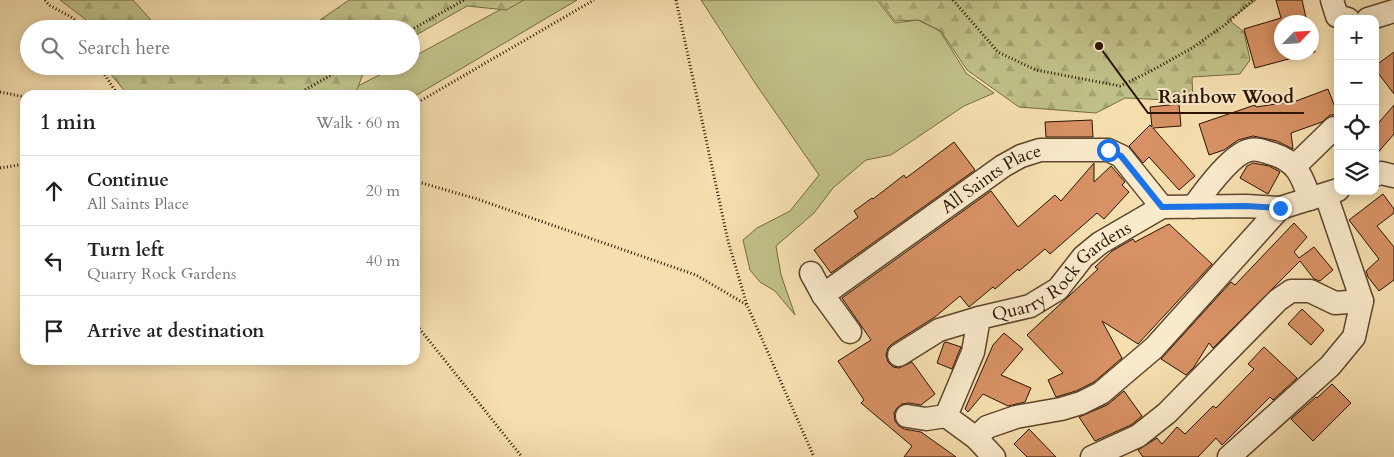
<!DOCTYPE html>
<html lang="en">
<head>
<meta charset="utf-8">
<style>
	:root { --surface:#fff; --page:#f2f2f2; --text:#222; --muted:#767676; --line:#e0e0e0 }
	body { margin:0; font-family:Cardo,serif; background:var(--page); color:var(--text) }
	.controls { position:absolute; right:15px; top:15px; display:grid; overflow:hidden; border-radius:10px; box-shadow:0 2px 12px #0003 }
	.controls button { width:45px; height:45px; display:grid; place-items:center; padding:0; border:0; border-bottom:1px solid var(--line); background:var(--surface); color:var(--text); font:25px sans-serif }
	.compass { position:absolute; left:1274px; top:15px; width:45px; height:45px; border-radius:50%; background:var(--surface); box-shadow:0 2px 12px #0003; rotate:65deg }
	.stop { position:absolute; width:15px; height:15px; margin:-11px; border:4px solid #1a73e8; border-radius:50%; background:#fff }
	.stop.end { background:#1a73e8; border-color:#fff; box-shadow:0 1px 5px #0008 }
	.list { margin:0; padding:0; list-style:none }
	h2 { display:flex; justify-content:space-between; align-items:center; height:65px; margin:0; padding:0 20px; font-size:21px }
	h2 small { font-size:16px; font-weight:400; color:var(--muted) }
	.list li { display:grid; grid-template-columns:32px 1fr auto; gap:15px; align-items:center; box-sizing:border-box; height:70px; padding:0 20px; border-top:1px solid var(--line) }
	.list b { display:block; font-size:19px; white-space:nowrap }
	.list p { margin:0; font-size:16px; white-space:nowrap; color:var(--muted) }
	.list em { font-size:16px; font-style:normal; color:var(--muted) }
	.icon { flex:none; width:28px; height:28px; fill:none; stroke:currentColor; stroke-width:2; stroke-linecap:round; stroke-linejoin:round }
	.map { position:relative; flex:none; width:1394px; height:457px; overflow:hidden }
	.search { position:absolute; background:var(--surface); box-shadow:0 2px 12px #0003; left:20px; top:20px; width:400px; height:55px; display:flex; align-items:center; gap:12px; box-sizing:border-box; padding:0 18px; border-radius:28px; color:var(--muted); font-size:19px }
	.panel { position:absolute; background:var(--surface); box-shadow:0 2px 12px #0003; left:20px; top:90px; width:400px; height:275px; border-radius:15px }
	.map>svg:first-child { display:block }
	.green { fill:#c0c188; stroke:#766a44 }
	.forest { fill:url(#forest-firs); stroke:#766a44 }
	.building { fill:#d79164; stroke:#2b1200 }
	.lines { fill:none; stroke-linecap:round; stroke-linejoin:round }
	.minor-casing { stroke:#5e452c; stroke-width:25 }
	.path { stroke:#2b1200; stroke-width:3; stroke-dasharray:1 2.5; stroke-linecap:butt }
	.minor { stroke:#f9eacb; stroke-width:22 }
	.route { stroke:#1a73e8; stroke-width:6 }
	.labels { text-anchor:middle; stroke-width:4; stroke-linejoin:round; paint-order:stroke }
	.street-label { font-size:18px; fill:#2b1200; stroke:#f9eacb }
	.leader { fill:none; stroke:#2b1200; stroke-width:2 }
	.callout-dot { fill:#2b1200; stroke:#f9eacb; stroke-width:2 }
	.callout-label { font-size:19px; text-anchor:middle; font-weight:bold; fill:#2b1200; stroke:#f9eacb; stroke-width:4; stroke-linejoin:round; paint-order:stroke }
</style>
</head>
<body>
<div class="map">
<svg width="1394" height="457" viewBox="0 0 1394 457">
	<defs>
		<pattern id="forest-firs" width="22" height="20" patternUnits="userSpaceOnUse" patternTransform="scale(1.25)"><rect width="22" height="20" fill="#c0c188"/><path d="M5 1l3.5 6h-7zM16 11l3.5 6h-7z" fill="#a5a574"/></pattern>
	</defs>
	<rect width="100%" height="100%" fill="#f6dfaf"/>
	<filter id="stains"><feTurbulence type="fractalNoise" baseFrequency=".004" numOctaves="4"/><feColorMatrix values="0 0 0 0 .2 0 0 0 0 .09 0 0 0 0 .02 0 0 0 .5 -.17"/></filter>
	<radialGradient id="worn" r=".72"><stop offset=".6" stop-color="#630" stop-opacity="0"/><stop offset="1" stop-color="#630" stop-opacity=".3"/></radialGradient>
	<!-- green -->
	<g class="green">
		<polygon points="518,0 577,0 415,96 340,95 397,66 411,66 411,58"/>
		<polygon points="701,0 877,0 895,23 918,20 940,31 966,73 994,93 964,106 891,155 866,160 833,188 814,213 776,246 781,275 795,315 775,291 760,282 750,270 743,240 757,228 790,211 819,175 755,83"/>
	</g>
	<!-- forest -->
	<g class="forest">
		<polygon points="60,0 133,0 159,29 94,29 93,25"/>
		<polygon points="349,0 524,0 506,10 467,6 411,38 411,29 307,29"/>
		<polygon points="879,0 1256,0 1229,20 1244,32 1250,60 1240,74 1192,77 1193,101 1125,98 1096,113 1019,107 967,70 941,31 919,20 895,21"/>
		<polygon points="104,66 192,66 251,70 256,66 366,66 356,92 352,95 128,95"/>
	</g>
	<!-- building -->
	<g class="building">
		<polygon points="1276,0 1302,0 1307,22 1282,22 1282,52 1312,52 1312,38 1315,52 1255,68 1244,29 1281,18"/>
		<polygon points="1394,52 1394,94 1375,69 1375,66"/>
		<polygon points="1328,89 1338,115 1330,115 1322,122 1291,133 1293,149 1277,141 1253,136 1238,140 1224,150 1209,155 1199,124 1255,105 1256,107 1296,101"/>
		<polygon points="1179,104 1181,126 1153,128 1195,176 1179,190 1149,157 1143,163 1129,146 1150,125 1152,127 1150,107"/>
		<polygon points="1394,105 1394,134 1375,156 1375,127"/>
		<polygon points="1092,120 1093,137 1046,137 1045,122"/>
		<polygon points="954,142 975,170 831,273 814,250 858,217 854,211 872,198 873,199 904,175 906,178"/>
		<polygon points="1094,163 1094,182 1111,166 1125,182 1122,185 1129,192 1104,219 1097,213 1050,254 1045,249 1019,271 1018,269 995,289 993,287 969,307 960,296 935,317 892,344 888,348 886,355 888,362 893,367 899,368 912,362 935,394 921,405 909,403 902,404 897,408 894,413 895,421 899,426 904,429 921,432 956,457 904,457 912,446 861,403 864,400 838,361 871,340 842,298 991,191 1018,227 1055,195 1061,201"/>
		<polygon points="1253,163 1269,166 1280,172 1268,194 1240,178 1247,166"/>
		<polygon points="1383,194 1394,209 1394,213 1377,226 1394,247 1394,280 1379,291 1368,277 1366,271 1379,259 1349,220"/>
		<polygon points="1294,223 1307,237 1294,252 1299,258 1314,247 1333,270 1320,281 1314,279 1300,261 1213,348 1209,343 1194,367 1186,375 1161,359 1231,282 1235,285"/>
		<polygon points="1169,224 1212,264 1138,344 1102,321 1122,358 1094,382 1076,391 1056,397 1048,380 1063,373 1027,335 1098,269 1095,267 1112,251 1133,239 1135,242"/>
		<polygon points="1302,309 1324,330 1311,345 1288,324"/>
		<polygon points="1004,333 1023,349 1001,375 1031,388 1025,402 1008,406 983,394 968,412 965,409 993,345"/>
		<polygon points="946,342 961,347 952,369 937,363 944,343"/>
		<polygon points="1264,347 1297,378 1273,400 1270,397 1222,445 1216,438 1198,457 1143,457 1138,450 1157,438 1162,444 1177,427 1185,434 1213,406 1216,408 1254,369 1248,364"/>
		<polygon points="1332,384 1351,403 1313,441 1291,419 1316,397 1317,398"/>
		<polygon points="1124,391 1142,416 1131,425 1095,441 1079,417 1107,405"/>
		<polygon points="1029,429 1056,457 1027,457 1014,444"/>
	</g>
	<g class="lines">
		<!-- minor casing -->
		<g class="minor-casing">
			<g id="minor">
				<polyline points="1332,0 1337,16 1348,19"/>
				<polyline points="1368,19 1394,11"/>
				<polyline points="1295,166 1334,128"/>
				<polyline points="1375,175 1381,173 1394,176"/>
				<path d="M1193,207C1204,192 1232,153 1250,150C1258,148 1265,152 1273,154C1298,162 1302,177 1310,199"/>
				<polyline points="811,273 823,295 850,332"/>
				<path id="s1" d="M823,295L1003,166L1021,156L1040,150H1108L1121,156L1162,207"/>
				<polyline points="899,355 939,330 979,318"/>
				<polyline points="907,416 926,419 946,416"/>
				<polyline points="976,438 987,427 1016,417 1061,409 1081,403 1101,393 1154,348 1280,208"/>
				<path id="s2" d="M994,457L976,438L946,416L973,352L979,318L1030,306L1058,289L1083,257L1100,243L1162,207L1246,206L1280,208L1338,190"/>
				<polyline points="1092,457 1138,436 1167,413 1278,300 1291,291 1310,291 1335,303 1362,301"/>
				<polyline points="1229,457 1330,366 1354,337 1362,301 1326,195"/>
			</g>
		</g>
		<!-- path -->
		<g class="path">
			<polyline points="45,0 49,5 73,18 83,29"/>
			<polyline points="676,0 728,241 747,305 814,457"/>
			<polyline points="953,0 998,52 1036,70 1120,86 1151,71 1192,48 1226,24 1253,0"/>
			<polyline points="411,30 464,0"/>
			<polyline points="99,66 118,95"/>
			<polyline points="0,92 25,97"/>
			<polyline points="296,95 347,66"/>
			<polyline points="415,104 594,0"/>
			<polyline points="0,168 25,164"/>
			<polyline points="415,181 477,199 696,275 747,305"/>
			<polyline points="415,323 522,457"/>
		</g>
		<!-- minor -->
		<use href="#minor" class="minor"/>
	</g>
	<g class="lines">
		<!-- route -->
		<polyline class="route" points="1108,150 1121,156 1162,207 1246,206 1280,208"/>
	</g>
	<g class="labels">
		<!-- street labels -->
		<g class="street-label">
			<text dy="6" stroke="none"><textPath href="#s1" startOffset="205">All Saints Place</textPath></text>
			<text dy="6" stroke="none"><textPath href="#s2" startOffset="265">Quarry Rock Gardens</textPath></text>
		</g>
	</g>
	<!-- callouts -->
	<path class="leader" d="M1099 46L1148 113H1304"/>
	<circle class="callout-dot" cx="1099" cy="46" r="5"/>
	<g class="callout-label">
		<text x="1226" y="103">Rainbow Wood</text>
	</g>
	<rect width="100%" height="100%" filter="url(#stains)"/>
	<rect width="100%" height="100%" fill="url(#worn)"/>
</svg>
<div class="controls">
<button>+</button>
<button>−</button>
<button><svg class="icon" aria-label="locate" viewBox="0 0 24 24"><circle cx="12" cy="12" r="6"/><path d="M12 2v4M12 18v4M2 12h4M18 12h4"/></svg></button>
<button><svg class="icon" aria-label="layers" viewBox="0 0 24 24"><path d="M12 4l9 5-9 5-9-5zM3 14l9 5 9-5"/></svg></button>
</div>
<svg class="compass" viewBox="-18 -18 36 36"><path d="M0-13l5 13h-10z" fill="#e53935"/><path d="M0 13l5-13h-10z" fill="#767676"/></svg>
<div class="stop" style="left:1108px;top:150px"></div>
<div class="stop end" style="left:1280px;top:208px"></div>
<div class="search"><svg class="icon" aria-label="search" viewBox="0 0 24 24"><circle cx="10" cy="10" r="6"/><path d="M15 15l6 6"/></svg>Search here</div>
<section class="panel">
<h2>1 min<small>Walk · 60 m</small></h2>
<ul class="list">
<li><svg class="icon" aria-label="ahead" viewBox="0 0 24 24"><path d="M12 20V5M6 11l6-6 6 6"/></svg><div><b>Continue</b><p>All Saints Place</p></div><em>20 m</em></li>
<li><svg class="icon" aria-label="left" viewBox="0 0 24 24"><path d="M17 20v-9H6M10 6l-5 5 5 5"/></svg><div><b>Turn left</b><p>Quarry Rock Gardens</p></div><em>40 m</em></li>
<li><svg class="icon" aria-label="arrive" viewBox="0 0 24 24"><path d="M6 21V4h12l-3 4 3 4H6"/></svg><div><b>Arrive at destination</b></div></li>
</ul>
</section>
</div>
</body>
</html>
